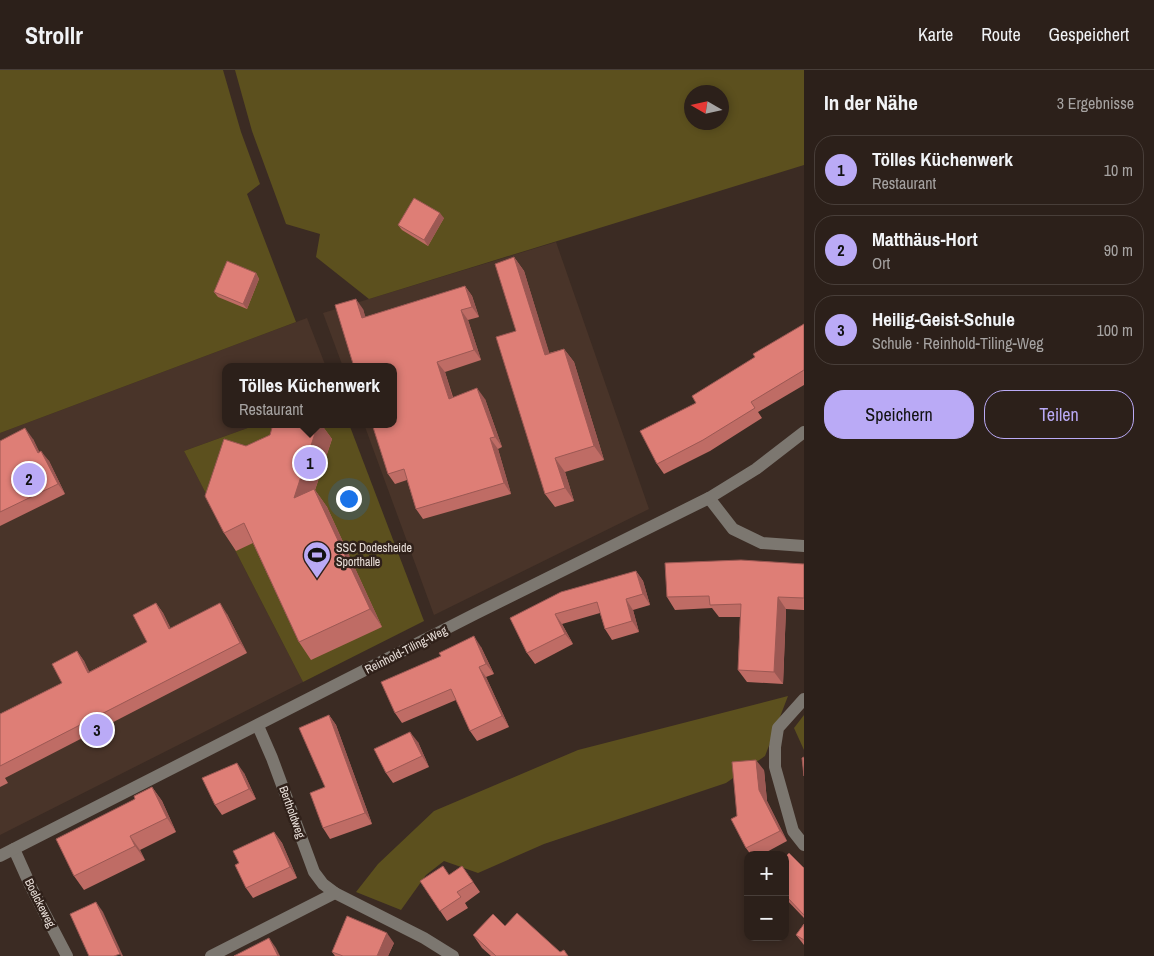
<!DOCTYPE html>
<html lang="de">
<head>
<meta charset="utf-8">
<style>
	:root { --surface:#2c201a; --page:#342823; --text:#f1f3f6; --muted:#a6a3a2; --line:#483e39; --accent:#baaaf6 }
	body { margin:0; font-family:"Archivo Narrow",sans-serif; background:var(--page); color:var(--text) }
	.controls { position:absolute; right:15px; bottom:15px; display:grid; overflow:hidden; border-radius:10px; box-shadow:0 2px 8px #0003 }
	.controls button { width:45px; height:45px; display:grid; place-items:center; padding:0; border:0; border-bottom:1px solid var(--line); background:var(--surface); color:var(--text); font:25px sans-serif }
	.compass { position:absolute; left:684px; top:15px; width:45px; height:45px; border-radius:50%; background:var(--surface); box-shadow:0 2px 8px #0003; rotate:279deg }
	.you { position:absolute; left:348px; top:428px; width:18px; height:18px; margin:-12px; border:4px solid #fff; border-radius:50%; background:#1a73e8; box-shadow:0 0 0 8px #1a73e833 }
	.badge { display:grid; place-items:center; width:32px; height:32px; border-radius:50%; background:var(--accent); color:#111; font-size:16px; font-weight:700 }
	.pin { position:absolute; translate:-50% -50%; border:2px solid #fff; box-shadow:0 1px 5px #0006 }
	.popup { position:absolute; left:222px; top:293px; width:175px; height:65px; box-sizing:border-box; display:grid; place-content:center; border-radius:10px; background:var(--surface); filter:drop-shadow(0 1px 4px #0005); font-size:16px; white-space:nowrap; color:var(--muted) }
	.popup b { font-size:19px; color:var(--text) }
	.popup::after { content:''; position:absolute; left:50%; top:100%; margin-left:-10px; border:10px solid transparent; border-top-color:var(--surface) }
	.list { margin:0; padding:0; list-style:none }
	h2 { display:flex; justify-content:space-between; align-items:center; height:65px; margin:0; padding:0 20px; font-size:21px }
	h2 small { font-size:16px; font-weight:400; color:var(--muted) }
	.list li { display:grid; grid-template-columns:32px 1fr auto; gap:15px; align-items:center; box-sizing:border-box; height:70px; margin:0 10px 10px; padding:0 10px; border:1px solid var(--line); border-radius:20px }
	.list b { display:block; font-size:19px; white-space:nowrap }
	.list p { margin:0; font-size:16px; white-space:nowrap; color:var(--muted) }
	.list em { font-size:16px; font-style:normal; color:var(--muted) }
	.actions { display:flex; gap:10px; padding:15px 20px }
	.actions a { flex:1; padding:11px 0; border:1px solid var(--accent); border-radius:20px; text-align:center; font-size:18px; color:var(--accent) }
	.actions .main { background:var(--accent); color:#111 }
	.map { position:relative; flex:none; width:804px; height:886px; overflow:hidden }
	header { display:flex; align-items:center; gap:30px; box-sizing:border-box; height:70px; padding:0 25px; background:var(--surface); border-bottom:1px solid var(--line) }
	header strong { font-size:24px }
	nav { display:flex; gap:28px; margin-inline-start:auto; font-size:18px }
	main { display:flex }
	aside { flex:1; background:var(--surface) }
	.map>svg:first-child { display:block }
	.built { fill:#493429 }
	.green { fill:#5c501e; fill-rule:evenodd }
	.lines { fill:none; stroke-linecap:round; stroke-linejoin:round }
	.minor { stroke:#7c7770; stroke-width:12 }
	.wall { fill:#bf6c65 }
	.shaded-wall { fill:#9b5853 }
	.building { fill:#de7e76; stroke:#9b5853 }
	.labels { text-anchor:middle; stroke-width:5; stroke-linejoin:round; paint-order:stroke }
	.poi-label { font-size:12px; fill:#e9dfd9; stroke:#30211a; text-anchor:start }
	.street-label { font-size:12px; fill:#e9dfd9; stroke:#30211a }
</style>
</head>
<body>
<header>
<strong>Strollr</strong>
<nav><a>Karte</a><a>Route</a><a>Gespeichert</a></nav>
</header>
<main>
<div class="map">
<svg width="804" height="886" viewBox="0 0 804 886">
	<rect width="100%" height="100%" fill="#3b2b23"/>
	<!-- built -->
	<g class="built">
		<polygon points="556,172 649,439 434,545 364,354 394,354 394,297 343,297 323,243"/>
		<polygon points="307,248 326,297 226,297 226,354 259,354 184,381 303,612 0,765 0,363"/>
	</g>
	<!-- green -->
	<g class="green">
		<polygon points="0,0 223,0 241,62 260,114 247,124 296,252 0,363"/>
		<path d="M235,0H804V95L369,229L316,187L320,164L286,154L252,61ZM692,22H722V52H692Z"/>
		<polygon points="259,354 349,354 424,551 303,612 184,381"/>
		<polygon points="788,626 765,686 726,713 544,774 478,803 444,791 426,805 401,840 356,822 378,794 434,741 578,680"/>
		<polygon points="804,645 804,680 794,658"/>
	</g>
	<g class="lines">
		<!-- minor -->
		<g class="minor">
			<polyline points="709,428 733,459 762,473 804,476"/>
			<polyline points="804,629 778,658 775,677 775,697 793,761 804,775"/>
			<polyline points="258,656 272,688 314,802 323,814 335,823 424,868 453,886"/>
			<polyline points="14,779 31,817 67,886"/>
			<polyline points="0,786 475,544 709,428 756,399 804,362"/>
			<polyline points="211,886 335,823"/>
		</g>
	</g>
	<!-- wall -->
	<g class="wall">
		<polygon points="444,148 428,176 402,160 398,155"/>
		<polygon points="514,187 524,201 549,283 564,279 574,292 604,390 565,402 574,431 555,437 545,424"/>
		<polygon points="256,203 259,209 247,239 218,227 214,222"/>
		<polygon points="465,216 472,226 479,247 468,250 481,290 445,302 453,327 485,329 502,377 498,379 511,424 423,449 416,439 407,410 395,414 388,404 354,297 363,239 365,247"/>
		<polygon points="804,254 804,315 758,342 762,348 710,381 664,404 657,394 696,333"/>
		<polygon points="273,354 321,354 332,369 315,420 327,437 382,557 311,590 299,572 253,473 236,481 224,463 246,376 270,365"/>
		<polygon points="33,369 39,382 49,391 65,424 0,456 0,371"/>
		<polygon points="804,494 804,540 786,539 783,614 747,612 738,600 740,547 719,547 712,538 675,540 667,527"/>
		<polygon points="636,501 643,511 650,535 633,540 639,562 612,570 605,559 600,543 562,554 573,574 535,594 527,583 510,548"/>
		<polygon points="156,533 163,543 171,559 227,544 247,583 5,708 8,713 0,717 0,644 62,613 77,581 84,591 89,602 147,572"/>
		<polygon points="481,577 494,604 486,607 509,657 477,671 470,661 456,630 402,653 395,643"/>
		<polygon points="329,645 336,655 372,754 330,769 323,758"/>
		<polygon points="418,672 429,697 393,713 386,703"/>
		<polygon points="764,700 767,731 787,771 761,785 751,785 746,778 737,746"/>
		<polygon points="244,703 256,729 222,745 215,735"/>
		<polygon points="152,717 162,731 176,762 140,780 145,790 84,820 74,806 135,729"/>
		<polygon points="274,762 282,773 297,808 253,828 246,818 239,793"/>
		<polygon points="785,787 804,798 804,848 785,828"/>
		<polygon points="462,796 480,822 465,833 468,838 447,851 420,811 449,805"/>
		<polygon points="804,854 804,875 796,865"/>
		<polygon points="505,856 560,882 568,886 491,886 482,878 473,865"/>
		<polygon points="394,873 388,886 335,886 332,882"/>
	</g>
	<!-- shaded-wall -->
	<g class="shaded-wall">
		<polygon points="440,143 444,148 428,176 424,170"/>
		<polygon points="514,187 524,201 554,298 545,285"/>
		<polygon points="256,203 259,209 247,239 243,234"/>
		<polygon points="465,216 472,226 479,247 472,237"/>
		<polygon points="356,229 363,239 369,258 362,248"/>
		<polygon points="461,240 468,250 481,290 474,280"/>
		<polygon points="564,279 574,292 604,390 594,376"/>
		<polygon points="437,292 445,302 456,339 449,329"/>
		<polygon points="477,318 485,329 502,377 495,367"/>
		<polygon points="318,354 321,354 332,369 315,420 327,437 382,557 294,428"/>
		<polygon points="25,358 33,369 45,393 38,383"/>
		<polygon points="490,368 498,379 511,424 504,413"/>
		<polygon points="41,381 49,391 65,424 58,414"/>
		<polygon points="555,388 565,402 574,431 565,418"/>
		<polygon points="636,501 643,511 650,535 643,524"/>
		<polygon points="778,527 786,539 783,614 774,602"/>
		<polygon points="626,529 633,540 639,562 632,551"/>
		<polygon points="156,533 163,543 176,570 169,559"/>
		<polygon points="220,533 227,544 247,583 240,573"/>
		<polygon points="555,544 562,554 573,574 565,564"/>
		<polygon points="474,566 481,577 494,604 486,594"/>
		<polygon points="77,581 84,591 95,613 88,603"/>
		<polygon points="479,597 486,607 509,657 502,646"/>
		<polygon points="329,645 336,655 372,754 365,743"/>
		<polygon points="410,662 418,672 429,697 422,686"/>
		<polygon points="756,690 764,700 767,731 787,771 780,761 759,720"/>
		<polygon points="237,693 244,703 256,729 249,719"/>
		<polygon points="152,717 162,731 176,762 167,748"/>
		<polygon points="274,762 282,773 297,808 290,797"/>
		<polygon points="130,766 140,780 145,790 135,776"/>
		<polygon points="96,832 103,842 123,886 121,886 120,884"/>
		<polygon points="387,863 394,873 388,886 377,886"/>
		<polygon points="269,868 276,878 280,886 278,886"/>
	</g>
	<!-- building -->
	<g class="building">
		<polygon points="414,128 440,143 424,170 398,155"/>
		<polygon points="514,187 545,285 564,279 594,376 555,388 565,418 545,424 496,267 516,261 495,194"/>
		<polygon points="227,191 256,203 243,234 214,222"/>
		<polygon points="465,216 472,237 461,240 474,280 437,292 449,329 477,318 495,367 490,368 504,413 416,439 404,399 388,404 372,354 394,354 394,297 354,297 335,235 356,229 362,248"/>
		<polygon points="804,254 804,300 751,332 755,338 703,370 657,394 640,361 696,333 692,326 755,287 753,284"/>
		<polygon points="273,354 318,354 294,428 314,419 370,539 299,572 244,453 224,463 205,426 224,369 246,376 270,365"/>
		<polygon points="25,358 38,383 41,381 58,414 0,442 0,371"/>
		<polygon points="741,490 804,494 804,528 778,527 774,602 738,600 741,534 710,535 709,526 667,527 665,493"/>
		<polygon points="636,501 643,524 626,529 632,551 605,559 597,532 555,544 565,564 527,583 510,548 561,522"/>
		<polygon points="156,533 169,559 220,533 240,573 0,696 0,644 62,613 52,594 77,581 88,603 147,572 133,545"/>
		<polygon points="474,566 486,594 479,597 502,646 470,661 451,619 395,643 381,612 441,586 439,583"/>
		<polygon points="329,645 365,743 323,758 310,723 325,717 299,658"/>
		<polygon points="410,662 422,686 386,703 374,679"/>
		<polygon points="804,687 804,706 802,688"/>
		<polygon points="756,690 759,720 780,761 746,778 731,749 737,746 732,692"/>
		<polygon points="237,693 249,719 215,735 202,708"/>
		<polygon points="152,717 167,748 130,766 135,776 74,806 56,769 135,729 134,726"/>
		<polygon points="274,762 290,797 246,818 235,795 239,793 233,781"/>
		<polygon points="789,783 804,798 804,845 785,825 785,787"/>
		<polygon points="443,796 449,805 462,796 473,812 457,822 461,827 440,841 420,811"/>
		<polygon points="96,832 120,884 114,886 89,886 70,844"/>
		<polygon points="517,843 560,882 564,880 568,886 496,886 473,865 493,844 505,856"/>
		<polygon points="347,846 387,863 377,886 343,886 332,882"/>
		<polygon points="804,854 804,870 796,865"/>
		<polygon points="269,868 278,886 234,886"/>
	</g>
	<!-- icons -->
	<defs>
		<g id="stadium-pin" transform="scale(1.4375)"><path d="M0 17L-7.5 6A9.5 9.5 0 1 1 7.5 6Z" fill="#baaaf6" stroke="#30211a"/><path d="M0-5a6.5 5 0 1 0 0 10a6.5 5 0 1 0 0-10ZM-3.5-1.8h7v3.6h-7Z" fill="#111"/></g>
	</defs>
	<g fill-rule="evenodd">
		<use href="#stadium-pin" x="317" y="485"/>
	</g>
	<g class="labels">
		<!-- poi labels -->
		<g class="poi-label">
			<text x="336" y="482">SSC Dodesheide<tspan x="336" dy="14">Sporthalle</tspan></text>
		</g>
		<!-- street labels -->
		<g class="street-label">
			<text transform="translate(406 580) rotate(-27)" y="4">Reinhold-Tiling-Weg</text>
			<text transform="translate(292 742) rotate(70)" y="4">Bertholdweg</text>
			<text transform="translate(40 833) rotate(63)" y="4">Boelckeweg</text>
		</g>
	</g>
</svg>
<div class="controls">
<button>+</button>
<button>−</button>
</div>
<svg class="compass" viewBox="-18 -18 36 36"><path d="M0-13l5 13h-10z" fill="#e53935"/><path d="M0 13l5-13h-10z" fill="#a6a3a2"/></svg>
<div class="you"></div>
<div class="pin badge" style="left:310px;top:393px">1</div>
<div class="popup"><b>Tölles Küchenwerk</b>Restaurant</div>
<div class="pin badge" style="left:29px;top:409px">2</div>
<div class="pin badge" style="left:97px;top:660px">3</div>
</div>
<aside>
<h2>In der Nähe<small>3 Ergebnisse</small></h2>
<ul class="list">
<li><span class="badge">1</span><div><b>Tölles Küchenwerk</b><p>Restaurant</p></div><em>10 m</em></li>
<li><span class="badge">2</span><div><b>Matthäus-Hort</b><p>Ort</p></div><em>90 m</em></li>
<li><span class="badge">3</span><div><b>Heilig-Geist-Schule</b><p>Schule · Reinhold-Tiling-Weg</p></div><em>100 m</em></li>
</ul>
<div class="actions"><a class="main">Speichern</a><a>Teilen</a></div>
</aside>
</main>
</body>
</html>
